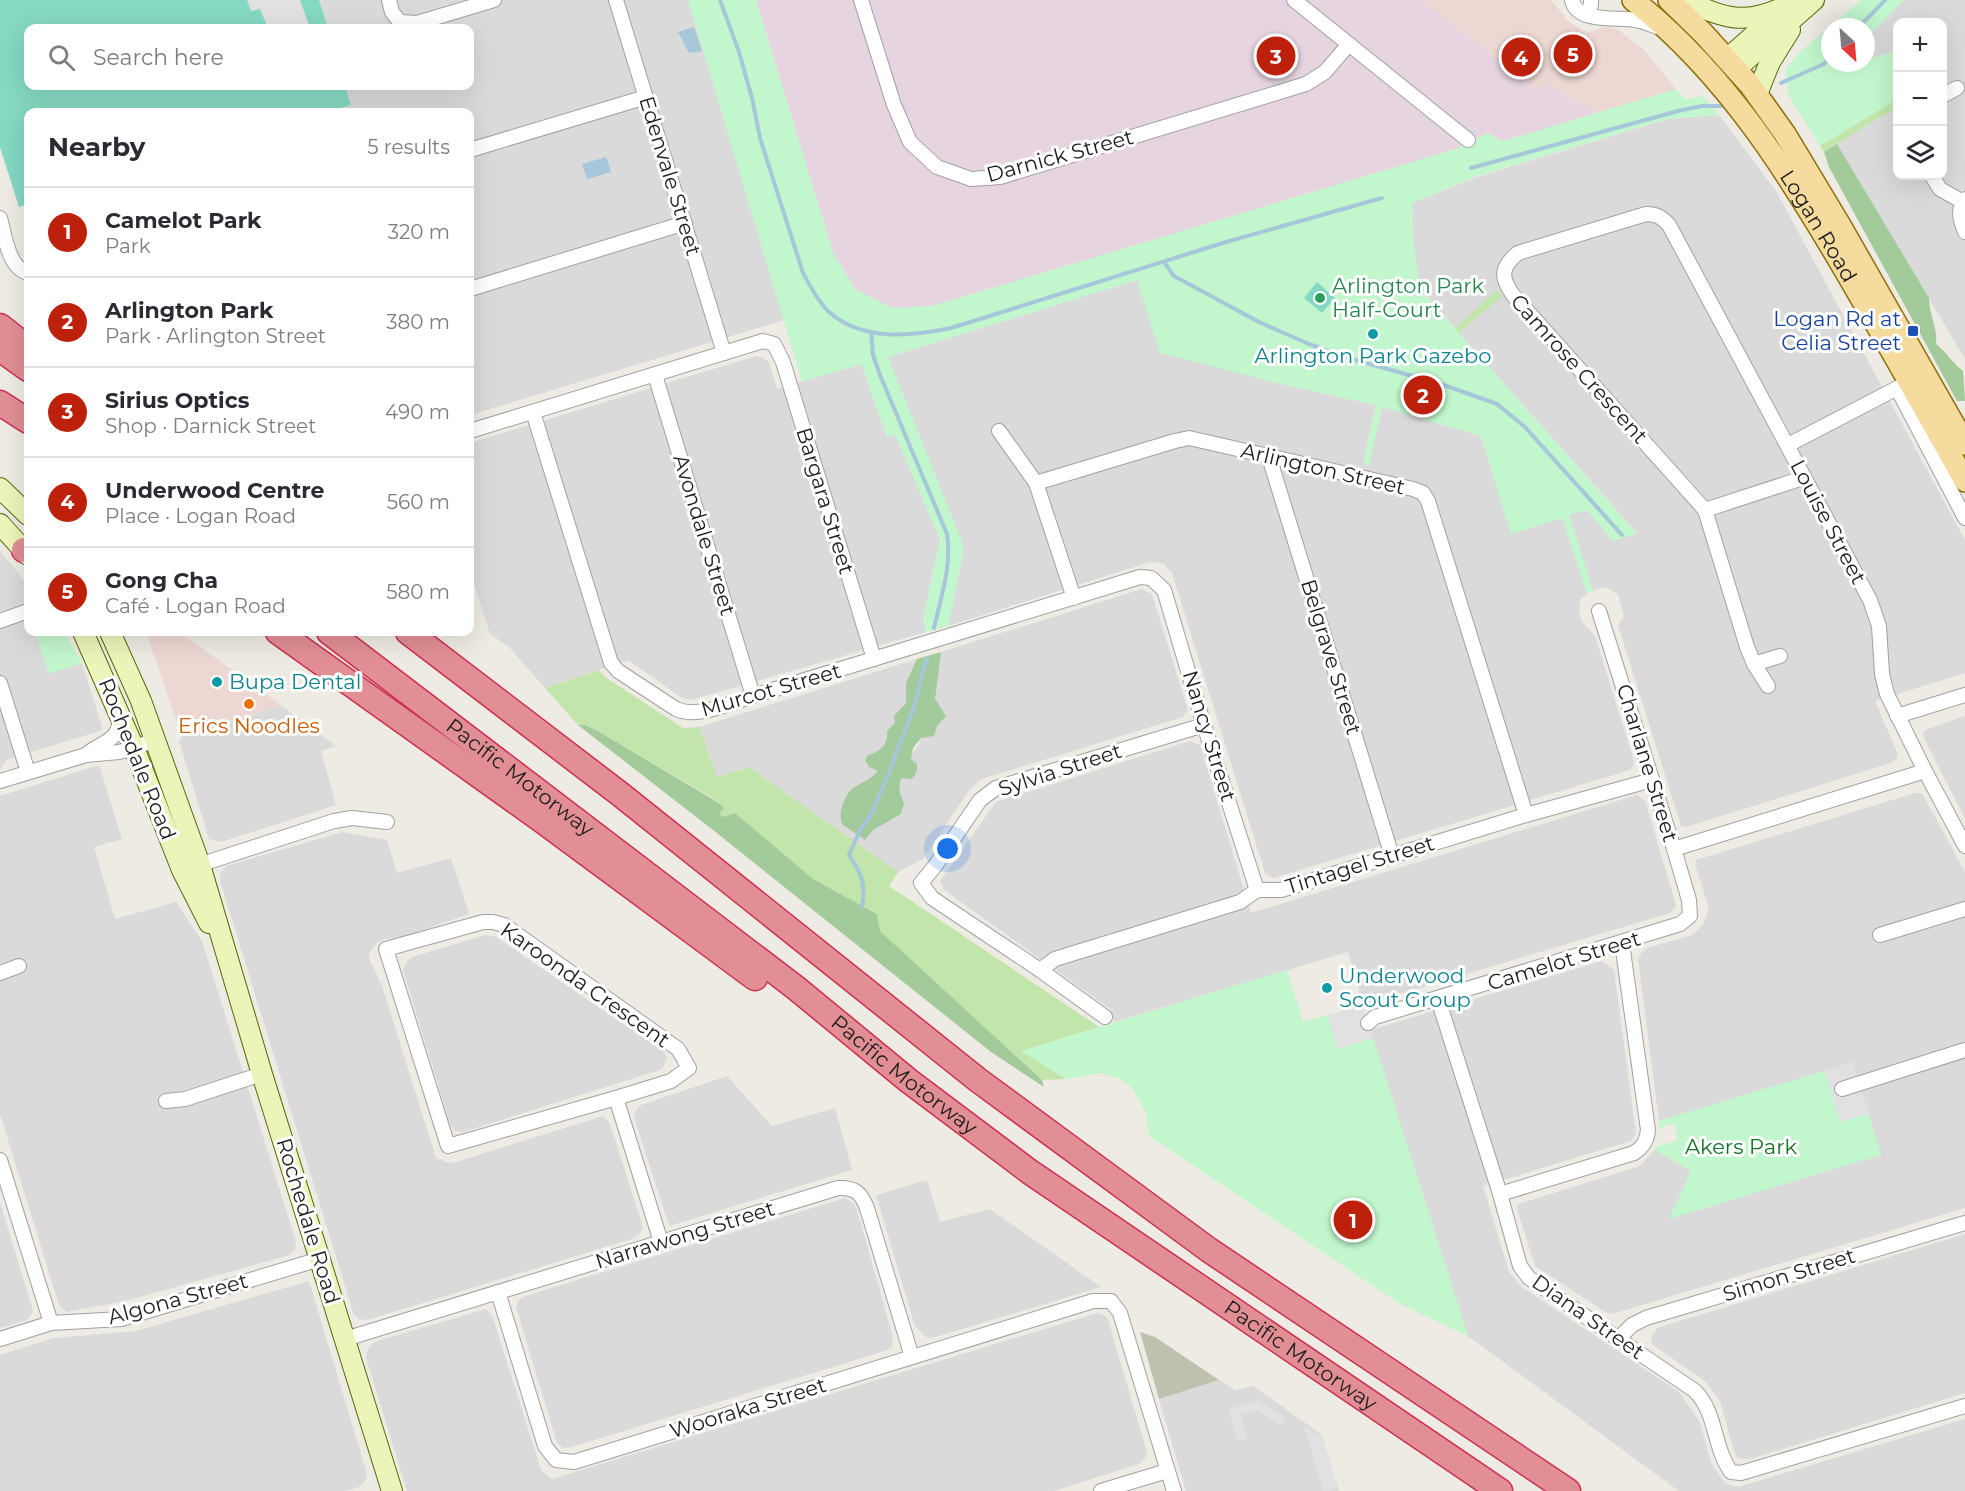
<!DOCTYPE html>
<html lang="en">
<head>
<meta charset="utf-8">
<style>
	:root { --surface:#fff; --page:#f2f2f3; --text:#2b2b33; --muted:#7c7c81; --line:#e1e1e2; --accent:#bd210c }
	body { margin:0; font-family:Montserrat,sans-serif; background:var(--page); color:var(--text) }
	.controls { position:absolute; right:18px; top:18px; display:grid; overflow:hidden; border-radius:12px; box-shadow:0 6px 24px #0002 }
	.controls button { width:54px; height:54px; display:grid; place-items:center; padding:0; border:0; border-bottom:2px solid var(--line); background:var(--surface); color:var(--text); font:30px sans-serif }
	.compass { position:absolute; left:1821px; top:18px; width:54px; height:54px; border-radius:50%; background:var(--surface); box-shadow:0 6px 24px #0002; rotate:154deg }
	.you { position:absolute; left:948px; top:849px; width:21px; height:21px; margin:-15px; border:4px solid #fff; border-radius:50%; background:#1a73e8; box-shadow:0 0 0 9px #1a73e833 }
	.badge { display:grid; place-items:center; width:39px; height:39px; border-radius:50%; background:var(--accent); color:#fff; font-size:20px; font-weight:700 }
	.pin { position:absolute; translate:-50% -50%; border:3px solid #fff; box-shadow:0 2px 6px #0006 }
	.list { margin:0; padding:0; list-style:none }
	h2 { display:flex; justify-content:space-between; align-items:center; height:78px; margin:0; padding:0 24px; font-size:26px }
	h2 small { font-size:20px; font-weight:400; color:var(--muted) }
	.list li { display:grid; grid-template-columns:39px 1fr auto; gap:18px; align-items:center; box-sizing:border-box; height:90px; padding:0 24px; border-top:2px solid var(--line) }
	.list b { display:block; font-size:22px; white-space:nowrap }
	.list p { margin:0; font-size:20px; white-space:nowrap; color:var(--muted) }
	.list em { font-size:20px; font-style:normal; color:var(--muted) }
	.icon { flex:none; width:33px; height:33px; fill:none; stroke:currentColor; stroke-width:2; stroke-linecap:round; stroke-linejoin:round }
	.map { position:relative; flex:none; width:1965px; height:1491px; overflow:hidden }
	.search { position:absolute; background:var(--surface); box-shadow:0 6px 24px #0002; left:24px; top:24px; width:450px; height:66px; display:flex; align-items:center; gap:15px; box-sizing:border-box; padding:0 21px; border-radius:12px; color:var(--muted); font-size:22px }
	.panel { position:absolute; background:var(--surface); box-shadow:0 6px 24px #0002; left:24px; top:108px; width:450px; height:528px; border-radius:12px }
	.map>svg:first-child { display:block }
	.residential { fill:#dbdada }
	.commercial { fill:#edd7d3 }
	.industrial { fill:#e6d5e1 }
	.construction { fill:#bfc1af }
	.grass { fill:#c1e5ab }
	.forest { fill:#a2ca9a }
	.park { fill:#c2f6cc }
	.pitch { fill:#85d8c2 }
	.parking { fill:#e1e1e1 }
	.water { fill:#a6c7d9 }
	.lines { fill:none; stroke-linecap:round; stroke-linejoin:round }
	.stream { stroke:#a6c7d9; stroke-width:4 }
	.street-casing { stroke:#a1a1a1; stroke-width:16 }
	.secondary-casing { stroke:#566c0b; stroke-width:22 }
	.primary-casing { stroke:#8c7009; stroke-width:24 }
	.highway-casing { stroke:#cd2e52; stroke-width:27 }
	.street { stroke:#fff; stroke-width:14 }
	.secondary { stroke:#ebf5b9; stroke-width:20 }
	.primary { stroke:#f6db9f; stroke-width:21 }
	.highway { stroke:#e18f94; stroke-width:24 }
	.leisure-dot { fill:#2e9e5b; stroke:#fff; stroke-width:2 }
	.transit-dot { fill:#1a4fb4; stroke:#fff; stroke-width:2 }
	.culture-dot { fill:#0f9aa8; stroke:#fff; stroke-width:2 }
	.food-dot { fill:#e8710a; stroke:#fff; stroke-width:2 }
	.labels { text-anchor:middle; stroke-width:6; stroke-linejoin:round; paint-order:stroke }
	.street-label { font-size:21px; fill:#1d1d1d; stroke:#fff }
	.leisure-label { font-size:21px; fill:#27864d; stroke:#fff; text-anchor:start }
	.transit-label { font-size:21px; fill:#164399; stroke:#fff; text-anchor:end }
	.culture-label { font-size:21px; fill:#0d838f; stroke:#fff; text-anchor:start }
	.food-label { font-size:21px; fill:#c56008; stroke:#fff }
	.park-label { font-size:21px; fill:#127325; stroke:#fff }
</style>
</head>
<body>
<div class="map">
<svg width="1965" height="1491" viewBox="0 0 1965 1491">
	<rect width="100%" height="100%" fill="#edebe3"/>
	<!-- residential -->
	<g class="residential">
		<polygon points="319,0 688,0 784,320 470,415 470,112 327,112 351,105 345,86 470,86 470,28 328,28"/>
		<polygon points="1904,0 1965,0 1965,359 1837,144 1894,109 1897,113 1898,176 1942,176 1942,22 1898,22 1897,51 1897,50 1866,61 1866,38"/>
		<polygon points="1719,115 1776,191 1965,540 1965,673 1875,701 1898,755 1894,762 1686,827 1681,826 1618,625 1624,616 1618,594 1605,587 1593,591 1569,515 1587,509 1637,533 1459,333 1501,296 1498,290 1455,328 1420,288 1413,241 1412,203 1477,177 1668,119"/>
		<polygon points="1137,280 1285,385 1376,405 1363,464 1369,465 1382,407 1481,436 1511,533 1562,517 1587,593 1580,600 1579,612 1582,622 1595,636 1634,761 1633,766 1630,770 1273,878 1265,873 1172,573 1164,564 1150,562 948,626 963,553 888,357"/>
		<polygon points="756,356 763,358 769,362 777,389 861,364 887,437 895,434 940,539 923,619 926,632 691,700 682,698 628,660 545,688 508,646 490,634 470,571 470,443"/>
		<polygon points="0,551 28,585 28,597 26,599 28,608 28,632 35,632 49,673 82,663 103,730 6,760 0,770"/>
		<polygon points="1142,589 1152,594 1188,710 1183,717 982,779 970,789 923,859 898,872 749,767 717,777 699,727 917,659 911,697 862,835 920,742 941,652"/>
		<polygon points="281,705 336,746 321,751 336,805 221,842 209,839 179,741 182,737"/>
		<polygon points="1965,716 1965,819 1924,738 1923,733 1925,730"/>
		<polygon points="1190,741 1200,745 1251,913 1637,795 1645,800 1676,905 1674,910 1670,913 1363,1005 1348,952 1114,1022 1110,1009 944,890 940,881 996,802"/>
		<polygon points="99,765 122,839 94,847 115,919 176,902 202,941 296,1242 295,1250 290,1255 129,1300 67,1312 59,1305 0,1114 0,796"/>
		<polygon points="1915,793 1922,793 1965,872 1965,1208 1612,1314 1605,1312 1535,1266 1517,1209 1518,1204 1640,1166 1655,1150 1691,1171 1670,1219 1853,1063 1659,1121 1638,959 1642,952 1647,948 1692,935 1703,925 1709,909 1695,864 1696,860"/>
		<polygon points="342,832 387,840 397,873 451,858 469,914 402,937 383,939 377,943 369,953 369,959 382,986 436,1158 449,1163 456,1162 603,1116 610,1124 643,1227 639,1234 635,1238 367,1320 359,1319 354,1315 220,881 220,874 226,866"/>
		<polygon points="486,935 496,937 664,1052 667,1058 664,1066 660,1070 463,1132 455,1131 450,1124 403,970 408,960 412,957"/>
		<polygon points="1602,961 1614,970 1636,1133 1631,1141 1483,1186 1509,1272 1522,1287 1679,1392 1700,1422 1711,1463 1726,1484 1738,1487 1965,1419 1965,1491 1679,1491 1468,1336 1370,1030"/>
		<polygon points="727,1076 772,1126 835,1108 852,1170 669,1226 634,1117 636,1110 641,1105"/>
		<polygon points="927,1180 940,1222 990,1209 1101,1287 932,1338 926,1337 915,1326 876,1195"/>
		<polygon points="845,1198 852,1202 857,1210 893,1337 892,1347 888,1350 572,1447 563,1448 557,1443 516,1307 519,1300 522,1297"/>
		<polygon points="0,1202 33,1311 27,1320 0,1328"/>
		<polygon points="1965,1234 1965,1393 1750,1459 1743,1459 1737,1457 1734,1451 1720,1401 1706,1382 1652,1344 1651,1339 1657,1328"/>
		<polygon points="309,1281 367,1474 365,1481 359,1487 345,1491 0,1491 0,1355 54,1338 136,1331"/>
		<polygon points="486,1309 492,1315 541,1470 552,1479 1097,1313 1106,1316 1108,1320 1147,1452 1146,1457 1139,1464 1054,1491 407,1491 366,1358 368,1348 374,1342"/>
		<polygon points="1219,1380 1236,1390 1253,1386 1321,1434 1339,1491 1186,1491 1159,1399"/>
	</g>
	<!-- commercial -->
	<g class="commercial">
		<polygon points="1421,0 1551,0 1569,22 1587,33 1603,27 1617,29 1643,49 1676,89 1598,113 1583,101 1576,104 1547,83 1538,92"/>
		<polygon points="150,632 179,632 281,705 182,737 147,635"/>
	</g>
	<!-- industrial -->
	<polygon class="industrial" points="756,0 1421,0 1538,92 1547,82 1576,104 1583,101 1598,113 1503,141 1488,133 1456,149 932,306 892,308 855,289 833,253"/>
	<!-- construction -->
	<polygon class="construction" points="1140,1332 1155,1337 1219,1380 1159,1399"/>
	<!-- grass -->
	<g class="grass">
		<polygon points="1897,99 1897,113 1894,109 1824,152 1820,146"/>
		<polygon points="1497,290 1502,296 1459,333 1455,328"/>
		<polygon points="599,670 605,677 683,728 699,727 717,777 749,767 898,872 889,886 1099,1027 1021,1051 1066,1079 1042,1080 880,931 877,914 813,879 735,813 721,817 720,812 723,808 719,802 598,731 586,725 578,725 545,688"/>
	</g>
	<!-- forest -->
	<g class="forest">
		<path d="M1837,144L1929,298C1929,315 1938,328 1936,344C1947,352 1952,363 1963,371L1965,401H1957L1829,167L1824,152Z"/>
		<path d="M941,652L935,699L946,716L937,726L934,736L921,738L913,748L911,759L917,764V771L912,779L902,778C897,785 900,796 904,803L901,814L873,830L865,840L842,824C840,816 840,812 843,804C850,782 865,786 878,771L869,767L865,760L868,755C879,752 889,745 887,731L895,723L894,716L906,703V683L917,659Z"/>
		<polygon points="578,725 585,725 598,731 719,803 724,808 720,812 722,817 735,813 813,879 877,914 880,931 1042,1080 1044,1087 991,1052 713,830"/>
	</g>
	<!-- park -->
	<g class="park">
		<polygon points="688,0 756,0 833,253 855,289 892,308 932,306 1456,149 1488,133 1503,141 1676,89 1685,99 1703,96 1719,115 1668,119 1477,176 1412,203 1413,241 1420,289 1637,534 1613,541 1587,510 1569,515 1593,591 1587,593 1562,518 1511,534 1481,436 1382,407 1369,466 1363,464 1376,405 1285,385 1160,353 1137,280 888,357 962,542 963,553 948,626 926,632 923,619 940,539 895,434 887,437 861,364 802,382"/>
		<polygon points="1861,0 1904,0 1866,38 1866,27 1830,27"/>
		<polygon points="1830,27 1830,63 1866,63 1866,61 1897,50 1897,99 1820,146 1789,96 1785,69 1802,50"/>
		<polygon points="35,632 64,632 82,663 49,674"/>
		<polygon points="1287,970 1303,1022 1327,1015 1338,1048 1373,1038 1468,1336 1400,1304 1149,1136 1146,1113 1133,1089 1121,1079 1101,1073 1066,1079 1021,1051"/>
		<polygon points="1853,1062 1881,1155 1669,1219 1691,1171 1655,1150 1655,1147 1678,1140 1675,1123 1659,1128 1659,1121"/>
	</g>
	<!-- pitch -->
	<g class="pitch">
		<polygon points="0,0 319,0 328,28 28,28 28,86 345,86 351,105 327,112 28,112 28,204 19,207 0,147"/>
		<polygon points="1317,282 1335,298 1322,313 1304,298"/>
	</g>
	<!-- parking -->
	<g class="parking">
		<polygon points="247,0 300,0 310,28 268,28 260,9 251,11"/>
		<polygon points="1363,1005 1373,1038 1337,1049 1327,1015"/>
		<polygon points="1853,1062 1869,1114 1840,1122 1824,1071"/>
		<polygon points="1258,1400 1288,1419 1280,1425 1257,1410 1241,1414 1247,1438 1238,1441 1228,1409"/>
		<polygon points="1304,1426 1321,1437 1338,1487 1323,1491"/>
	</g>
	<!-- water -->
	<g class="water">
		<polygon points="694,27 702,51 689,53 678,32"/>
		<polygon points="606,157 611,172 587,179 582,164"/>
	</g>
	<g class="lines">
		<!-- stream -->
		<g class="stream">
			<path d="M720,0L739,52L752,98L760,138L803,273C811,287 818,302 829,312C863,342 912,336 951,328L1226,242L1382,198"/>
			<polyline points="1859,27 1885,0"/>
			<polyline points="1781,83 1824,64 1830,57"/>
			<polyline points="1471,168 1678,111 1702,106 1721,106"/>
			<polyline points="1164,262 1174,276 1259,322 1309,344 1345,357 1441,384 1497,404 1525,427 1622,535"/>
			<path d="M871,332L873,355L880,375L947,534C952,566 941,597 934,628"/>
			<path d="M862,907C866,885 862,874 849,855L860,830L872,813L888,775L913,710L927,658"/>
		</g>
		<!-- street casing -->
		<g class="street-casing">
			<g id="street">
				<polyline points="389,0 392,12 400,22 417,23 494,0"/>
				<polyline points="616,0 724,353"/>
				<polyline points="861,0 894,105 910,142 937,167 971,179 1000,177 1306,84 1325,72 1349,44"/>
				<polyline points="1294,0 1468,140"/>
				<path d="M1572,0C1576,23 1617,17 1635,20C1643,21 1650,24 1657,27"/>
				<polyline points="1586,15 1591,5 1591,0"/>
				<polyline points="1942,96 1957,88"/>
				<polyline points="470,150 646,97"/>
				<polyline points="1932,176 1940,189 1963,202"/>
				<path d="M1965,199C1957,211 1960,219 1965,232"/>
				<path d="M0,218C5,235 8,268 28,273"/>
				<polyline points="470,289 685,223"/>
				<polyline points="655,375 753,696"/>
				<polyline points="1897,388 1965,518"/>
				<path d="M533,412L611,663L618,671L676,709C699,719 729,703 753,696L1140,577L1151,578L1164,590L1167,600L1204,725L1257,890"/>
				<polyline points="470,431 763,341 774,344 783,362 874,659"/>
				<polyline points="999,431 1036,483 1074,598"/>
				<polyline points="1788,445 1903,385"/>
				<polyline points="1269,457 1392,856"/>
				<path d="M1803,478L1705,510L1513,295C1500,277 1501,267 1518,253L1646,214C1656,214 1662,217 1669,225L1870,600L1879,626L1882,674L1887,694L1925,771L1965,846"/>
				<polyline points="1036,483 1175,441 1189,438 1413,489 1423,493 1428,501 1526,815"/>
				<polyline points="1705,510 1747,647 1754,664 1768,686"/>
				<polyline points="0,621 28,611"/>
				<polyline points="1754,664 1780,656"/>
				<polyline points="0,683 28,772"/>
				<polyline points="1897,716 1965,695"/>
				<path d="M88,753C106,740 117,742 121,717"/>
				<polyline points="0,781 86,755 119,752 134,748 154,740"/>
				<polyline points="1674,849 1925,771"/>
				<polyline points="193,867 334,821 352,818 387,822"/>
				<polygon points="483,922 493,922 504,925 678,1049 689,1068 671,1081 616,1098 448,1146 386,949"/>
				<polyline points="1880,935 1965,909"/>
				<polyline points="1040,970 1055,959 1240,902 1257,890 1281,890 1526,815 1652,780"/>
				<polyline points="0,973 19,966"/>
				<path d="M1438,999L1500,1194L1520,1266L1529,1278L1695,1391C1717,1413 1713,1447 1731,1472L1741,1473L1965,1406"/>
				<polyline points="1105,1017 1040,970 932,898 921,883 935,866 980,800 996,788 1204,725"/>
				<polyline points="1368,1023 1375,1017 1680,924 1690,916 1689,900 1674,849 1599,611"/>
				<polyline points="1842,1089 1965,1050"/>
				<polyline points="616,1098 661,1242"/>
				<polyline points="166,1101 185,1099 262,1074"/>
				<polyline points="0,1160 51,1323"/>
				<path d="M1500,1194L1634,1153C1643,1147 1647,1141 1648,1130L1622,943"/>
				<polyline points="498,1292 545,1446 556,1460 574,1462 1093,1301 1111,1301 1120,1313 1174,1491"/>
				<polyline points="1619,1338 1632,1325 1646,1318 1965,1223"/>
				<polyline points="0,1339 51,1323 121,1319 320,1259"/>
				<path d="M345,1339L838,1188C855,1187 861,1193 867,1208L912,1357"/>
				<polyline points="1101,1491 1167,1471"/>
			</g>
		</g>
		<!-- secondary casing -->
		<g class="secondary-casing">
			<g id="secondary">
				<path d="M1686,0C1726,21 1749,25 1790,4"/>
				<polyline points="1727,59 1779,13"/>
				<polyline points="1736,69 1814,0"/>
				<polyline points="1757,94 1770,62 1790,30"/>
				<polyline points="0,488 28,515"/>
				<polyline points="0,524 28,555"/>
				<polyline points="83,632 134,748 182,870 209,923"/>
				<polyline points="110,632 141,701 200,865 262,1074 392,1491"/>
			</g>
		</g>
		<!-- primary casing -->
		<g class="primary-casing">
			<g id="primary">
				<path id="s1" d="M1633,0C1728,75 1790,176 1850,279C1889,346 1927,413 1965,481"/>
				<polyline points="1669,0 1703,33 1750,85 1785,134 1841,227 1965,444"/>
			</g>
		</g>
		<!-- highway casing -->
		<g class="highway-casing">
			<g id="highway">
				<polyline points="0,326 28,348"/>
				<polyline points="0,349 28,369"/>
				<polyline points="0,403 28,421"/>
				<polyline points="24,550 28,550"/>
				<polyline points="278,632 540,819 755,978"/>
				<path id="s2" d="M329,632L796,988L909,1081L1030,1172L1500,1491"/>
				<polyline points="408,632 620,794 978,1080 1209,1250 1568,1491"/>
			</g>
		</g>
		<!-- street -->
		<use href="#street" class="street"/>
		<!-- secondary -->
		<use href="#secondary" class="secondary"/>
		<!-- primary -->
		<use href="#primary" class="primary"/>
		<!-- highway -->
		<use href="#highway" class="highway"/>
	</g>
	<!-- markers -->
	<circle class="leisure-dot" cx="1320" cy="298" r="6"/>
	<rect class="transit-dot" x="1907" y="325" width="12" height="12" rx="3"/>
	<g class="culture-dot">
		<circle cx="1373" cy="334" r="6"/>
		<circle cx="217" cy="682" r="6"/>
		<circle cx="1327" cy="988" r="6"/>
	</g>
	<circle class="food-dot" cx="249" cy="704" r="6"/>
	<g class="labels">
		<!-- street labels -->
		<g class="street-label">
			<text transform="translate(1060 156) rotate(-15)" y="7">Darnick Street</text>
			<text transform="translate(670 176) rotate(73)" y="7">Edenvale Street</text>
			<text dy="7" stroke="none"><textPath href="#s1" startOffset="294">Logan Road</textPath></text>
			<text transform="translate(1579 369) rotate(48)" y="7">Camrose Crescent</text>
			<text transform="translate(1323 469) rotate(13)" y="7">Arlington Street</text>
			<text transform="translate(825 501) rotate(73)" y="7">Bargara Street</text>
			<text transform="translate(1828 522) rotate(62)" y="7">Louise Street</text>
			<text transform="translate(704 535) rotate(73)" y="7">Avondale Street</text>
			<text transform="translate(1331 657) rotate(73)" y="7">Belgrave Street</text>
			<text transform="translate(771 690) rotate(-16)" y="7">Murcot Street</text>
			<text transform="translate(1209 736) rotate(73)" y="7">Nancy Street</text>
			<text transform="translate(137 759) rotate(68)" y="7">Rochedale Road</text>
			<text transform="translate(1647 763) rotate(73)" y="7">Charlane Street</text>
			<text transform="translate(1060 770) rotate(-18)" y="7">Sylvia Street</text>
			<text dy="7" stroke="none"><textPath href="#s2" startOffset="240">Pacific Motorway</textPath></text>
			<text transform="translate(1360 865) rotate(-17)" y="7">Tintagel Street</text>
			<text transform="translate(1564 961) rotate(-17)" y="7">Camelot Street</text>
			<text transform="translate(585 985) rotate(35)" y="7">Karoonda Crescent</text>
			<text dy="7" stroke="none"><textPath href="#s2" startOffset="726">Pacific Motorway</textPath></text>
			<text transform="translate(308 1221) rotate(73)" y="7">Rochedale Road</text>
			<text transform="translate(685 1235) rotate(-17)" y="7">Narrawong Street</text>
			<text transform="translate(1789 1275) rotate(-17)" y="7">Simon Street</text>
			<text transform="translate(178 1299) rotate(-15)" y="7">Algona Street</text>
			<text transform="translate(1588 1317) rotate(35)" y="7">Diana Street</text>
			<text dy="7" stroke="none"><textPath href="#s2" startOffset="1212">Pacific Motorway</textPath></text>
			<text transform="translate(748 1408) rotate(-17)" y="7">Wooraka Street</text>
		</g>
		<!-- leisure labels -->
		<g class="leisure-label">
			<text x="1332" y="293">Arlington Park<tspan x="1332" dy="24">Half-Court</tspan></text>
		</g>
		<!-- transit labels -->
		<g class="transit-label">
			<text x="1901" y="326">Logan Rd at<tspan x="1901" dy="24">Celia Street</tspan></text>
		</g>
		<!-- culture labels -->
		<g class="culture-label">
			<text x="1373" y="363" text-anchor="middle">Arlington Park Gazebo</text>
			<text x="229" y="689">Bupa Dental</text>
			<text x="1339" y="983">Underwood<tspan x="1339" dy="24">Scout Group</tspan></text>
		</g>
		<!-- food labels -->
		<g class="food-label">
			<text x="249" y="733">Erics Noodles</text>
		</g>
		<!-- park labels -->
		<g class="park-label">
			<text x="1741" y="1154">Akers Park</text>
		</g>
	</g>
</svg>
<div class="controls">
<button>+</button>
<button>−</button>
<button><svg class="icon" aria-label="layers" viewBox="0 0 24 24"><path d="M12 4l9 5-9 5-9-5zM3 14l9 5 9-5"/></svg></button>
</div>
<svg class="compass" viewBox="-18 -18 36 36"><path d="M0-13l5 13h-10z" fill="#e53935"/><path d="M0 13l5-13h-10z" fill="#7c7c81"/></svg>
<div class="you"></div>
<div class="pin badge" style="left:1353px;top:1220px">1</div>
<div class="pin badge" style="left:1423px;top:395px">2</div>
<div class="pin badge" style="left:1276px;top:56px">3</div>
<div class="pin badge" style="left:1521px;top:57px">4</div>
<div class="pin badge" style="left:1573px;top:54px">5</div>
<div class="search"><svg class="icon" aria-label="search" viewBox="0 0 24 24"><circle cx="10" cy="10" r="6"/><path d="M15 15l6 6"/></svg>Search here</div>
<section class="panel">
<h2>Nearby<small>5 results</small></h2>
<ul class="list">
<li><span class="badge">1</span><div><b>Camelot Park</b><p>Park</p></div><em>320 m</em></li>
<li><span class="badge">2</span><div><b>Arlington Park</b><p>Park · Arlington Street</p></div><em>380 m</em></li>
<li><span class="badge">3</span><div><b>Sirius Optics</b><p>Shop · Darnick Street</p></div><em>490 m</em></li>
<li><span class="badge">4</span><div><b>Underwood Centre</b><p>Place · Logan Road</p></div><em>560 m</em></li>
<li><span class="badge">5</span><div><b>Gong Cha</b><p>Café · Logan Road</p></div><em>580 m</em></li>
</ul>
</section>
</div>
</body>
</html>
